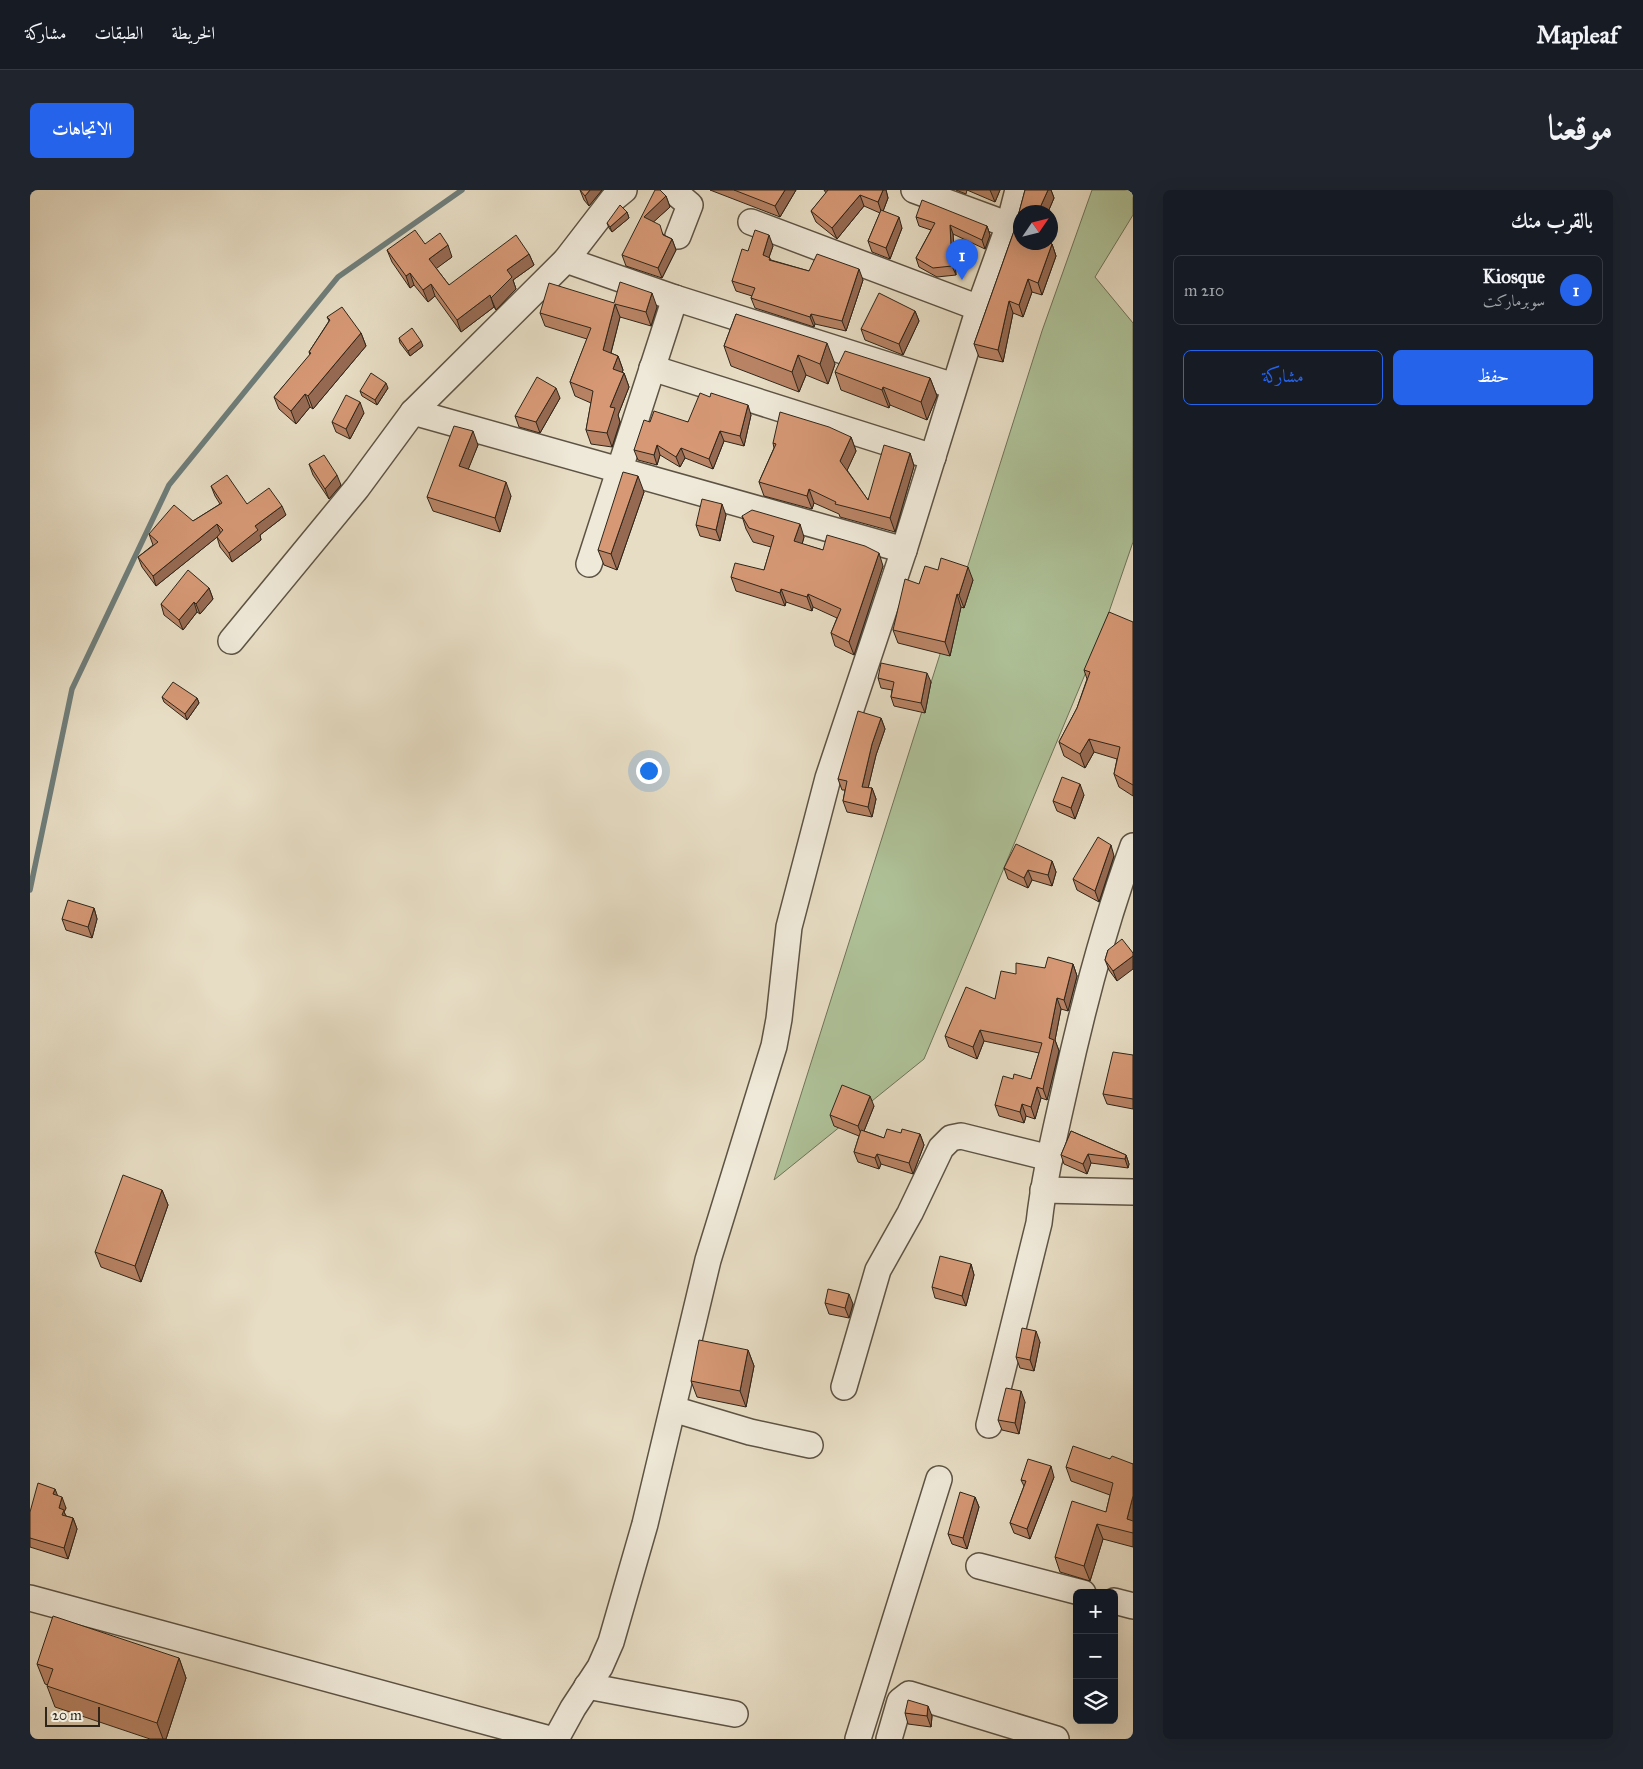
<!DOCTYPE html>
<html lang="ar">
<head>
<meta charset="utf-8">
<style>
	:root { --surface:#171b24; --page:#20242c; --text:#f1f3f6; --muted:#9ea1a6; --line:#363941; --accent:#2563eb }
	body { margin:0; font-family:"IM FELL Great Primer",Amiri,serif; background:var(--page); color:var(--text); direction:rtl }
	.controls { position:absolute; right:15px; bottom:15px; display:grid; overflow:hidden; border-radius:8px; box-shadow:0 5px 20px #0002 }
	.controls button { width:45px; height:45px; display:grid; place-items:center; padding:0; border:0; border-bottom:1px solid var(--line); background:var(--surface); color:var(--text); font:25px sans-serif }
	.compass { position:absolute; left:983px; top:15px; width:45px; height:45px; border-radius:50%; background:var(--surface); box-shadow:0 5px 20px #0002; rotate:55deg }
	.scale { position:absolute; left:15px; bottom:12px; width:55px; box-sizing:border-box; padding-left:5px; border:2px solid #2f2519; border-top:0; font-size:14px; line-height:18px; white-space:nowrap; color:#2f2519; -webkit-text-stroke:4px #efe9d9; paint-order:stroke }
	.you { position:absolute; left:618px; top:580px; width:18px; height:18px; margin:-12px; border:4px solid #fff; border-radius:50%; background:#1a73e8; box-shadow:0 0 0 8px #1a73e833 }
	.badge { display:grid; place-items:center; width:32px; height:32px; border-radius:50%; background:var(--accent); color:#fff; font-size:16px; font-weight:700 }
	.pin { position:absolute; translate:-50% -41px; filter:drop-shadow(0 1px 2px #0008) }
	.pin::after { content:''; position:absolute; top:26px; width:18px; height:15px; background:inherit; clip-path:polygon(0 0,100% 0,50% 100%) }
	.list { margin:0; padding:0; list-style:none }
	h2 { display:flex; justify-content:space-between; align-items:center; height:65px; margin:0; padding:0 20px; font-size:21px }
	h2 small { font-size:16px; font-weight:400; color:var(--muted) }
	.list li { display:grid; grid-template-columns:32px 1fr auto; gap:15px; align-items:center; box-sizing:border-box; height:70px; margin:0 10px 10px; padding:0 10px; border:1px solid var(--line); border-radius:8px }
	.list b { display:block; font-size:19px; white-space:nowrap }
	.list p { margin:0; font-size:16px; white-space:nowrap; color:var(--muted) }
	.list em { font-size:16px; font-style:normal; color:var(--muted) }
	.actions { display:flex; gap:10px; padding:15px 20px }
	.actions a { flex:1; padding:11px 0; border:1px solid var(--accent); border-radius:8px; text-align:center; font-size:18px; color:var(--accent) }
	.actions .main { background:var(--accent); color:#fff }
	.icon { flex:none; width:28px; height:28px; fill:none; stroke:currentColor; stroke-width:2; stroke-linecap:round; stroke-linejoin:round }
	.map { position:relative; flex:none; width:1103px; height:1549px; overflow:hidden; direction:ltr; border-radius:8px }
	header { display:flex; align-items:center; gap:30px; box-sizing:border-box; height:70px; padding:0 25px; background:var(--surface); border-bottom:1px solid var(--line) }
	header strong { font-size:24px }
	nav { display:flex; gap:28px; margin-inline-start:auto; font-size:18px }
	.intro { display:flex; align-items:center; justify-content:space-between; box-sizing:border-box; height:120px; padding:0 30px }
	h1 { margin:0; font-size:35px }
	.button { padding:12px 22px; border-radius:8px; background:var(--accent); color:#fff; font-size:18px; font-weight:700 }
	main { display:flex; gap:30px; padding:0 30px }
	aside { flex:1; background:var(--surface); border-radius:8px; box-shadow:0 5px 20px #0002 }
	.map>svg:first-child { display:block }
	.green { fill:#afc299; stroke:#6f7459 }
	.lines { fill:none; stroke-linecap:round; stroke-linejoin:round }
	.stream { stroke:#6f7e7b; stroke-width:5.5 }
	.minor-casing { stroke:#5d5344; stroke-width:28 }
	.minor { stroke:#efe9d9; stroke-width:25 }
	.wall { fill:#b88365; stroke:#2f2519 }
	.shaded-wall { fill:#966a52; stroke:#2f2519 }
	.building { fill:#d69875; stroke:#2f2519 }
</style>
</head>
<body>
<header>
<strong>Mapleaf</strong>
<nav><a>الخريطة</a><a>الطبقات</a><a>مشاركة</a></nav>
</header>
<div class="intro"><h1>موقعنا</h1><a class="button">الاتجاهات</a></div>
<main>
<aside>
<h2>بالقرب منك<small></small></h2>
<ul class="list">
<li><span class="badge">1</span><div><b>Kiosque</b><p>سوبرماركت</p></div><em>210 m</em></li>
</ul>
<div class="actions"><a class="main">حفظ</a><a>مشاركة</a></div>
</aside>
<div class="map">
<svg width="1103" height="1549" viewBox="0 0 1103 1549">
	<rect width="100%" height="100%" fill="#e7ddc4"/>
	<filter id="stains"><feTurbulence type="fractalNoise" baseFrequency=".004" numOctaves="4"/><feColorMatrix values="0 0 0 0 .2 0 0 0 0 .09 0 0 0 0 .02 0 0 0 .5 -.17"/></filter>
	<radialGradient id="worn" r=".72"><stop offset=".6" stop-color="#630" stop-opacity="0"/><stop offset="1" stop-color="#630" stop-opacity=".3"/></radialGradient>
	<!-- green -->
	<polygon class="green" points="1062,0 1103,0 1103,25 1065,87 1103,133 1103,352 1069,451 894,869 744,990 1012,141"/>
	<g class="lines">
		<!-- stream -->
		<polyline class="stream" points="0,700 42,499 139,295 308,87 432,0"/>
		<!-- minor casing -->
		<g class="minor-casing">
			<g id="minor">
				<polyline points="642,0 660,15 648,46"/>
				<polyline points="884,0 979,35"/>
				<polyline points="721,32 949,118"/>
				<polyline points="536,70 645,108 924,196"/>
				<polyline points="622,178 903,267"/>
				<polyline points="383,222 874,360"/>
				<polyline points="559,374 645,108"/>
				<polyline points="201,451 327,298 383,222 536,70 583,9 594,0"/>
				<polyline points="1013,1000 1103,1002"/>
				<polyline points="814,1197 848,1080 880,1023 911,958 921,948 931,946 1020,968"/>
				<polyline points="643,1219 720,1242 780,1255"/>
				<path d="M959,1235L1009,1033C1014,988 1025,943 1035,898C1053,816 1074,735 1103,656"/>
				<polyline points="949,1376 1053,1403"/>
				<polyline points="0,1408 520,1549"/>
				<polyline points="1084,1411 1103,1416"/>
				<polyline points="557,1496 705,1524"/>
				<polyline points="526,1549 543,1518 570,1477 581,1452 615,1334 678,1070 744,856 749,829 759,737 798,588 874,360 949,118 979,35 988,0"/>
				<polyline points="828,1549 909,1289"/>
				<polyline points="859,1549 870,1511 879,1504 1026,1549"/>
			</g>
		</g>
		<!-- minor -->
		<use href="#minor" class="minor"/>
	</g>
	<!-- wall -->
	<g class="wall">
		<polygon points="550,0 572,0 559,16 554,10"/>
		<polygon points="680,0 766,0 750,27"/>
		<polygon points="794,0 856,0 858,8 853,21 872,38 860,69 842,62 838,51 850,23 834,16 807,49 786,32 781,21 796,3"/>
		<polygon points="926,0 970,0 965,12 937,0 936,4"/>
		<polygon points="995,0 1021,0 1024,8 1018,22 990,22 990,52 1019,52 1022,54 1026,66 1012,105 1002,102 993,127 983,123 973,172 949,167 944,154 984,41"/>
		<polygon points="636,6 640,17 623,32 634,45 642,49 646,60 632,88 596,76 592,65"/>
		<polygon points="597,22 599,28 582,42 579,38 577,33"/>
		<polygon points="886,27 957,36 960,45 955,59 923,44 926,85 907,87 889,77 886,68 901,40 889,36"/>
		<polygon points="395,54 422,67 406,78 419,95 499,64 504,75 483,90 486,99 466,120 464,117 431,142 405,106 398,112 384,95 380,98 362,72 357,60"/>
		<polygon points="743,56 739,67 741,70 779,81 833,90 816,141 785,134 784,137 725,118 721,108 722,106 706,101 702,91 718,61"/>
		<polygon points="584,113 627,117 621,136 590,127 581,163 588,166 593,180 592,183 594,183 599,197 588,225 590,232 582,257 561,254 556,240 561,213 545,206 540,192 557,149 515,136 510,123"/>
		<polygon points="885,121 889,131 873,165 835,150 831,139"/>
		<polygon points="706,124 805,174 798,194 776,185 769,202 701,176 694,156"/>
		<polygon points="297,127 331,143 336,156 283,219 280,217 266,234 249,219 244,207 280,165 279,162 299,131"/>
		<polygon points="369,148 393,156 380,166 370,153"/>
		<polygon points="805,182 900,188 907,206 897,230 860,215 859,218 811,200"/>
		<polygon points="358,198 347,215 332,206 330,201"/>
		<polygon points="530,208 510,243 489,237 485,226"/>
		<polygon points="334,223 320,249 306,242 302,232"/>
		<polygon points="721,225 714,256 694,251 683,279 655,268 650,277 630,265 627,275 608,270 604,260 620,232 658,232"/>
		<polygon points="821,247 826,261 817,280 838,310 880,263 884,276 865,342 810,327 809,324 784,313 782,319 734,306 729,292 744,258 743,253"/>
		<polygon points="448,255 438,279 481,306 470,342 403,321 397,307"/>
		<polygon points="279,274 311,295 299,309 283,285"/>
		<polygon points="181,296 217,314 256,325 230,345 231,350 202,372 190,357 187,347 126,396 112,377 108,367 123,355 119,344 163,331 190,314 185,306"/>
		<polygon points="614,302 587,380 574,375 568,360"/>
		<polygon points="696,325 690,351 670,346 666,335"/>
		<polygon points="712,326 774,347 772,354 793,360 853,376 824,465 805,456 801,443 807,428 783,417 782,421 756,412 755,416 706,401 701,387 734,380 741,357 723,352 716,339"/>
		<polygon points="943,390 934,418 931,417 920,466 868,453 863,440 889,394"/>
		<polygon points="179,398 183,409 170,424 167,422 153,440 134,425 131,414"/>
		<polygon points="1103,432 1103,606 1089,597 1084,584 1087,569 1064,562 1055,578 1034,566 1029,552 1047,518 1057,489 1054,480"/>
		<polygon points="848,488 901,492 895,523 864,516 861,507 862,500 851,498"/>
		<polygon points="132,507 167,508 169,513 157,530 134,512"/>
		<polygon points="851,528 855,539 846,565 838,598 842,598 846,609 842,627 817,622 813,611 815,600 812,600 808,589"/>
		<polygon points="1054,605 1045,629 1027,621 1023,611"/>
		<polygon points="1084,666 1069,712 1047,700 1043,689"/>
		<polygon points="1022,671 1026,682 1022,696 1002,690 998,698 978,689 974,678"/>
		<polygon points="64,718 67,729 62,748 36,740 32,729"/>
		<polygon points="1078,760 1087,791 1079,780 1075,770"/>
		<polygon points="1043,774 1047,786 1038,821 1031,819 1025,850 1029,861 1017,910 1011,908 1005,929 996,926 994,933 969,926 965,915 983,889 1001,889 1009,863 954,851 947,869 919,857 915,846 965,809 986,784 1015,778"/>
		<polygon points="1103,865 1103,919 1077,914 1073,904"/>
		<polygon points="844,916 834,941 854,948 871,943 890,944 894,955 883,984 851,974 849,979 828,972 824,962 829,946 804,936 800,925"/>
		<polygon points="1041,941 1096,965 1099,974 1098,978 1061,973 1057,984 1034,974 1031,965"/>
		<polygon points="132,1000 138,1015 111,1092 71,1077 65,1062"/>
		<polygon points="941,1074 944,1085 936,1116 905,1108 902,1097"/>
		<polygon points="795,1113 823,1114 819,1128 799,1124"/>
		<polygon points="1010,1152 1004,1181 990,1178 986,1167"/>
		<polygon points="718,1160 724,1176 716,1217 667,1207 661,1191"/>
		<polygon points="995,1212 989,1244 972,1240 968,1230"/>
		<polygon points="1080,1269 1103,1274 1103,1357 1073,1349 1060,1391 1030,1382 1025,1367 1076,1322 1080,1305 1041,1291 1036,1277"/>
		<polygon points="1024,1287 1000,1349 984,1343 980,1333 994,1296 991,1290"/>
		<polygon points="25,1299 27,1306 36,1318 34,1322 36,1326 43,1328 47,1339 38,1369 0,1357 0,1322"/>
		<polygon points="945,1307 949,1317 937,1359 922,1354 918,1344"/>
		<polygon points="149,1468 156,1488 136,1549 120,1549 25,1517 17,1496 18,1495 15,1494 7,1474"/>
		<polygon points="875,1523 902,1526 901,1537 878,1534"/>
	</g>
	<!-- shaded-wall -->
	<g class="shaded-wall">
		<polygon points="560,0 572,0 559,16 555,6"/>
		<polygon points="755,0 766,0 750,27 745,16"/>
		<polygon points="853,0 856,0 858,8 852,24 848,12"/>
		<polygon points="960,0 970,0 965,12"/>
		<polygon points="1018,0 1021,0 1024,8 1018,22 1008,22"/>
		<polygon points="830,5 834,16 807,49 802,38"/>
		<polygon points="636,6 640,17 618,37 614,27"/>
		<polygon points="597,22 599,28 582,42 580,37"/>
		<polygon points="869,27 872,38 860,69 856,58"/>
		<polygon points="920,35 923,44 926,85 922,76"/>
		<polygon points="957,36 960,45 955,59 952,50"/>
		<polygon points="739,45 743,56 736,76 733,65"/>
		<polygon points="642,49 646,60 632,88 628,78"/>
		<polygon points="1022,54 1026,66 1012,105 1008,93"/>
		<polygon points="418,55 422,67 403,81 399,69"/>
		<polygon points="499,64 504,75 483,90 486,99 466,120 461,108 477,80"/>
		<polygon points="829,79 833,90 816,141 812,131"/>
		<polygon points="380,83 384,95 380,98 376,86"/>
		<polygon points="998,89 1002,102 993,127 989,115"/>
		<polygon points="401,94 405,106 398,112 393,100"/>
		<polygon points="622,103 627,117 621,136 616,122"/>
		<polygon points="460,105 464,117 431,142 427,130"/>
		<polygon points="979,111 983,123 973,172 968,160"/>
		<polygon points="585,114 590,127 578,174 573,160"/>
		<polygon points="885,121 889,131 873,165 869,154"/>
		<polygon points="781,124 785,134 784,137 780,127"/>
		<polygon points="331,143 336,156 283,219 278,206"/>
		<polygon points="391,151 393,156 380,166 378,161"/>
		<polygon points="797,153 805,174 798,194 790,174"/>
		<polygon points="768,165 776,185 769,202 762,182"/>
		<polygon points="588,166 593,180 588,193 583,179"/>
		<polygon points="594,183 599,197 588,225 590,232 582,257 577,243 580,217"/>
		<polygon points="900,188 907,206 897,230 891,212"/>
		<polygon points="356,193 358,198 347,215 345,210"/>
		<polygon points="853,197 860,215 859,218 852,200"/>
		<polygon points="526,198 530,208 510,243 506,232"/>
		<polygon points="275,204 280,217 266,234 261,221"/>
		<polygon points="330,212 334,223 320,249 316,239"/>
		<polygon points="718,215 721,225 714,256 710,246"/>
		<polygon points="443,241 448,255 434,290 429,276"/>
		<polygon points="690,241 694,251 683,279 679,269"/>
		<polygon points="821,247 826,261 815,285 810,271"/>
		<polygon points="627,255 630,265 627,275 624,265"/>
		<polygon points="651,258 655,268 650,277 646,267"/>
		<polygon points="880,263 884,276 865,342 860,328"/>
		<polygon points="307,285 311,295 299,309 295,299"/>
		<polygon points="608,286 614,302 587,380 581,364"/>
		<polygon points="476,292 481,306 470,342 465,328"/>
		<polygon points="779,299 784,313 782,319 777,306"/>
		<polygon points="692,314 696,325 690,351 686,340"/>
		<polygon points="252,316 256,325 230,345 231,350 202,372 199,363 225,336"/>
		<polygon points="187,334 191,344 126,396 123,386"/>
		<polygon points="770,334 774,347 769,365 764,351"/>
		<polygon points="849,363 853,376 824,465 819,452"/>
		<polygon points="938,377 943,390 934,418 929,405"/>
		<polygon points="179,398 183,409 170,424 166,414"/>
		<polygon points="751,399 756,412 755,416 750,403"/>
		<polygon points="778,404 783,417 782,421 777,407"/>
		<polygon points="927,404 931,417 920,466 915,452"/>
		<polygon points="164,412 167,422 153,440 149,430"/>
		<polygon points="897,483 901,492 895,523 891,513"/>
		<polygon points="167,508 169,513 157,530 155,524"/>
		<polygon points="851,528 855,539 846,565 836,607 832,597 842,554"/>
		<polygon points="1059,549 1064,562 1055,578 1050,564"/>
		<polygon points="1050,594 1054,605 1045,629 1041,618"/>
		<polygon points="842,598 846,609 842,627 838,617"/>
		<polygon points="1081,655 1084,666 1069,712 1065,701"/>
		<polygon points="1022,671 1026,682 1022,696 1018,685"/>
		<polygon points="998,680 1002,690 998,698 994,688"/>
		<polygon points="64,718 67,729 62,748 58,737"/>
		<polygon points="1103,766 1103,779 1087,791 1083,781"/>
		<polygon points="1043,774 1047,786 1038,821 1034,810"/>
		<polygon points="1027,808 1031,819 1025,850 1029,861 1017,910 1013,899 1019,848"/>
		<polygon points="950,840 954,851 947,869 943,857"/>
		<polygon points="1007,897 1011,908 1005,929 1001,917"/>
		<polygon points="840,906 844,916 832,946 828,936"/>
		<polygon points="992,914 996,926 994,933 990,922"/>
		<polygon points="890,944 894,955 883,984 879,973"/>
		<polygon points="847,964 851,974 849,979 845,968"/>
		<polygon points="1058,964 1061,973 1057,984 1053,974"/>
		<polygon points="1096,965 1099,974 1098,978 1095,969"/>
		<polygon points="132,1000 138,1015 111,1092 105,1076"/>
		<polygon points="941,1074 944,1085 936,1116 932,1106"/>
		<polygon points="819,1104 823,1114 819,1128 815,1118"/>
		<polygon points="1006,1141 1010,1152 1004,1181 1000,1170"/>
		<polygon points="718,1160 724,1176 716,1217 710,1201"/>
		<polygon points="991,1201 995,1212 989,1244 985,1233"/>
		<polygon points="1021,1276 1024,1287 1000,1349 997,1339"/>
		<polygon points="25,1299 29,1309 23,1304"/>
		<polygon points="1103,1306 1103,1342 1097,1329"/>
		<polygon points="32,1307 36,1318 34,1322 38,1330 36,1335 29,1318"/>
		<polygon points="945,1307 949,1317 937,1359 933,1348"/>
		<polygon points="43,1328 47,1339 38,1369 34,1358"/>
		<polygon points="1067,1334 1073,1349 1060,1391 1054,1376"/>
		<polygon points="149,1468 156,1488 136,1549 133,1549 127,1533"/>
		<polygon points="898,1516 902,1526 901,1537 897,1526"/>
	</g>
	<!-- building -->
	<g class="building">
		<polygon points="550,0 560,0 555,6"/>
		<polygon points="625,0 630,0 636,6 614,27 630,35 633,45 642,49 628,78 592,65"/>
		<polygon points="704,0 755,0 745,16"/>
		<polygon points="798,0 853,0 848,12 830,5 802,38 781,21"/>
		<polygon points="995,0 1018,0 1008,22 990,22 990,52 1019,52 1022,54 1008,93 998,89 989,115 979,111 968,160 944,154 984,41"/>
		<polygon points="892,10 957,36 952,50 920,35 922,76 903,78 886,68 905,33 886,27"/>
		<polygon points="590,15 597,22 580,37 577,33"/>
		<polygon points="851,20 869,27 856,58 838,51"/>
		<polygon points="385,40 395,54 410,43 418,55 399,69 419,95 486,45 499,64 477,80 482,87 461,108 460,105 427,130 401,94 393,100 380,83 376,86 357,60"/>
		<polygon points="725,40 739,45 733,65 740,68 739,70 779,81 787,64 829,79 812,131 781,124 780,127 721,108 725,98 702,91 712,59 718,61"/>
		<polygon points="590,92 622,103 616,122 585,114 573,160 588,166 583,179 594,183 580,217 585,218 577,243 556,240 563,201 540,192 561,138 510,123 519,93 584,113"/>
		<polygon points="849,103 885,121 869,154 831,139"/>
		<polygon points="312,117 331,143 278,206 275,204 261,221 244,207 281,163 279,162 300,130 297,127"/>
		<polygon points="706,124 797,153 790,174 768,165 762,182 694,156"/>
		<polygon points="382,138 391,151 378,161 369,148"/>
		<polygon points="815,161 900,188 891,212 853,197 852,200 805,182"/>
		<polygon points="341,183 356,193 345,210 330,201"/>
		<polygon points="507,187 526,198 506,232 485,226"/>
		<polygon points="670,203 680,207 681,203 718,215 710,246 690,241 679,269 651,258 646,267 627,255 624,265 604,260 614,230 620,232 624,221 658,232"/>
		<polygon points="316,205 330,212 316,239 302,232"/>
		<polygon points="750,222 799,237 821,247 810,271 838,310 854,255 880,263 860,328 805,314 806,312 779,299 777,306 729,292 746,254 743,253"/>
		<polygon points="424,236 443,241 429,276 476,292 465,328 397,307"/>
		<polygon points="294,265 307,285 295,299 279,274"/>
		<polygon points="593,282 608,286 581,364 568,360"/>
		<polygon points="197,285 217,314 239,298 252,316 225,336 228,340 199,363 187,347 193,340 187,334 123,386 108,367 128,352 119,344 144,315 163,331 192,313 181,296"/>
		<polygon points="672,309 692,314 686,340 666,335"/>
		<polygon points="722,320 770,334 764,351 793,360 797,345 835,356 849,363 819,452 801,443 811,419 778,404 777,407 751,399 750,403 701,387 705,373 734,380 744,346 719,338 712,326"/>
		<polygon points="911,368 938,377 929,405 927,404 915,452 863,440 875,389 889,394 895,376 908,380"/>
		<polygon points="158,380 179,398 166,414 164,412 149,430 131,414"/>
		<polygon points="1079,422 1103,432 1103,595 1084,584 1090,557 1059,549 1050,564 1029,552 1047,518 1060,482 1054,480"/>
		<polygon points="851,473 897,483 891,513 861,507 864,492 848,488"/>
		<polygon points="143,492 167,508 155,524 132,507"/>
		<polygon points="828,521 851,528 842,554 832,597 842,598 838,617 813,611 817,591 808,589"/>
		<polygon points="1032,587 1050,594 1041,618 1023,611"/>
		<polygon points="1068,647 1081,655 1065,701 1043,689"/>
		<polygon points="986,654 1022,671 1018,685 998,680 994,688 974,678"/>
		<polygon points="38,710 64,718 58,737 32,729"/>
		<polygon points="1092,749 1103,763 1103,766 1083,781 1075,770 1078,760"/>
		<polygon points="1018,767 1043,774 1034,810 1027,808 1019,848 1024,850 1013,899 1007,897 1001,917 992,914 990,922 965,915 973,886 983,889 984,884 1001,889 1012,853 950,840 943,857 915,846 936,797 965,809 971,781 986,784 986,773 1015,778"/>
		<polygon points="1083,862 1103,865 1103,909 1073,904"/>
		<polygon points="812,895 840,906 828,936 800,925"/>
		<polygon points="857,939 871,943 872,939 890,944 879,973 847,964 845,968 824,962 831,940 854,948"/>
		<polygon points="1041,941 1096,965 1095,969 1058,964 1053,974 1031,965"/>
		<polygon points="93,985 132,1000 105,1076 65,1062"/>
		<polygon points="910,1066 941,1074 932,1106 902,1097"/>
		<polygon points="798,1099 819,1104 815,1118 795,1113"/>
		<polygon points="992,1138 1006,1141 1000,1170 986,1167"/>
		<polygon points="669,1150 718,1160 710,1201 661,1191"/>
		<polygon points="976,1198 991,1201 985,1233 968,1230"/>
		<polygon points="1043,1256 1080,1269 1082,1266 1103,1274 1103,1306 1097,1329 1103,1331 1103,1343 1067,1334 1054,1376 1025,1367 1042,1311 1076,1322 1083,1293 1036,1277"/>
		<polygon points="998,1269 1021,1276 997,1339 980,1333 996,1291 991,1290"/>
		<polygon points="8,1293 25,1299 23,1304 32,1307 29,1318 34,1320 32,1325 43,1328 34,1358 0,1348 0,1322"/>
		<polygon points="930,1302 945,1307 933,1348 918,1344"/>
		<polygon points="23,1426 149,1468 127,1533 17,1496 23,1479 7,1474"/>
		<polygon points="878,1510 898,1516 897,1526 875,1523"/>
	</g>
	<rect width="100%" height="100%" filter="url(#stains)"/>
	<rect width="100%" height="100%" fill="url(#worn)"/>
</svg>
<div class="controls">
<button>+</button>
<button>−</button>
<button><svg class="icon" aria-label="layers" viewBox="0 0 24 24"><path d="M12 4l9 5-9 5-9-5zM3 14l9 5 9-5"/></svg></button>
</div>
<svg class="compass" viewBox="-18 -18 36 36"><path d="M0-13l5 13h-10z" fill="#e53935"/><path d="M0 13l5-13h-10z" fill="#9ea1a6"/></svg>
<div class="scale">20 m</div>
<div class="you"></div>
<div class="pin badge" style="left:932px;top:90px">1</div>
</div>
</main>
</body>
</html>
